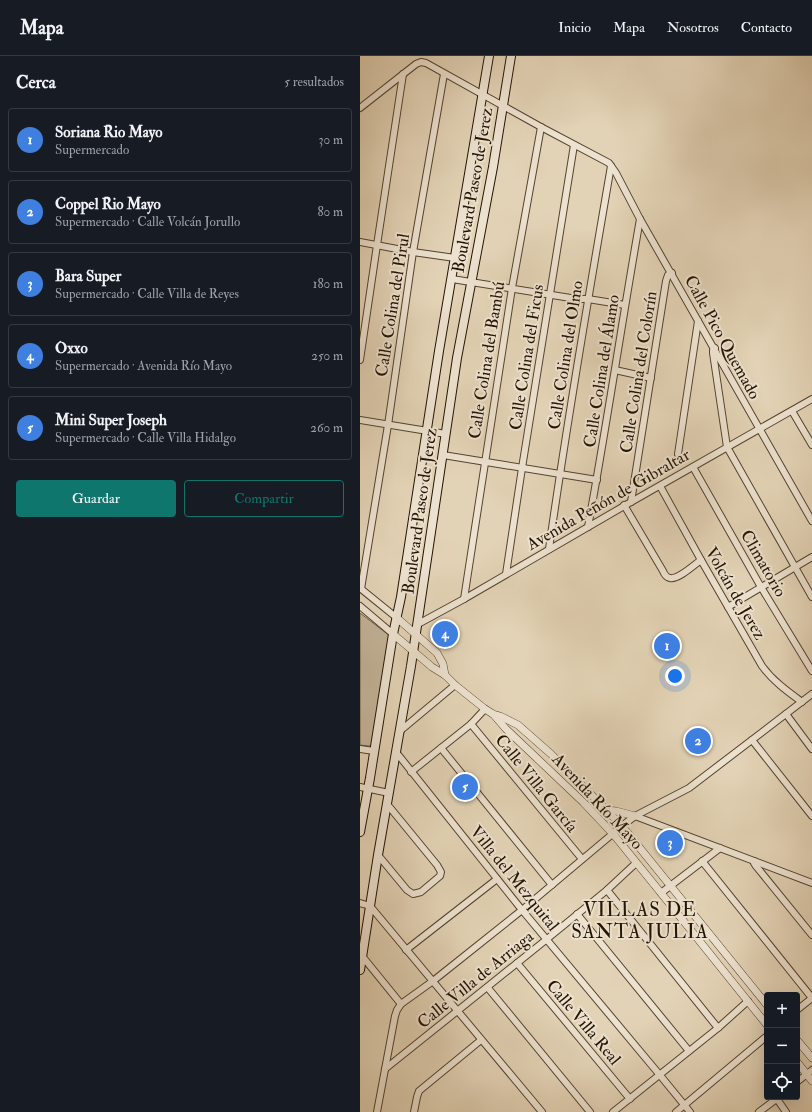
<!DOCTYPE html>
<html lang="es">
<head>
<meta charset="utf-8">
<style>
	:root { --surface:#171b24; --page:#20242c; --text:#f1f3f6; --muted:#9ea1a6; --line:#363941; --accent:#0f766e }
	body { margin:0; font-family:"IM FELL Double Pica",serif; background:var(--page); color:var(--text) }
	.controls { position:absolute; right:12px; bottom:12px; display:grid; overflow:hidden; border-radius:4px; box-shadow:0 4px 16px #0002 }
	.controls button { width:36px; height:36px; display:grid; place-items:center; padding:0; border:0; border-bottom:1px solid var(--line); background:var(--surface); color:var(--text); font:20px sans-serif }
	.you { position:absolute; left:315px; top:620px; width:14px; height:14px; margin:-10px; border:3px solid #fff; border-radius:50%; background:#1a73e8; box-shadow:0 0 0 6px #1a73e833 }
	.badge { display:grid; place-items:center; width:26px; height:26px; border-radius:50%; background:var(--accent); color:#fff; font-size:13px; font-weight:700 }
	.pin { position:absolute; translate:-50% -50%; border:2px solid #fff; box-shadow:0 1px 4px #0006 }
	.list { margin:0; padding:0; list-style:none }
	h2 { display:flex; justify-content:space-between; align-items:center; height:52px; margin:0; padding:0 16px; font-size:17px }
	h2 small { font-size:13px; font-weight:400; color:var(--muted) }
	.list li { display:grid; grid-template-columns:26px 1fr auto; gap:12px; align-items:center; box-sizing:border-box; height:64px; margin:0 8px 8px; padding:0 8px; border:1px solid var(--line); border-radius:4px }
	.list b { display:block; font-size:15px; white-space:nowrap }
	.list p { margin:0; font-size:13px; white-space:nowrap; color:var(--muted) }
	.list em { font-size:13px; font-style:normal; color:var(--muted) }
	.actions { display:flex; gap:8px; padding:12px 16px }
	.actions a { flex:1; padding:9px 0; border:1px solid var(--accent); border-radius:4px; text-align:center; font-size:14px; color:var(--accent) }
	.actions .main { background:var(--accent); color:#fff }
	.icon { flex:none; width:22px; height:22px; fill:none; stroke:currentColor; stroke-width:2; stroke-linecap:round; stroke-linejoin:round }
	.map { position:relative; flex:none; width:452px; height:1056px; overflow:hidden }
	header { display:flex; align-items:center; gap:24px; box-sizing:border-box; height:56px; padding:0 20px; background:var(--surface); border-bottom:1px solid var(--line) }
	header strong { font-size:19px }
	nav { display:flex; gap:22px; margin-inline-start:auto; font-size:14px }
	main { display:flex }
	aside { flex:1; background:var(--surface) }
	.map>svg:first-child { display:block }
	.green { fill:#c2b297; stroke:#72624c }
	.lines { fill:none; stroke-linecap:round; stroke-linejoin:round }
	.minor-casing { stroke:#53432e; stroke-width:8 }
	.tertiary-casing { stroke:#53432e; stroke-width:8 }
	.secondary-casing { stroke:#231300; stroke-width:10 }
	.minor { stroke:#ede2d0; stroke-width:6 }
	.tertiary { stroke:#ede2d0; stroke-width:7 }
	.secondary { stroke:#ede2d0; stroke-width:8 }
	.labels { text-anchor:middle; stroke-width:4; stroke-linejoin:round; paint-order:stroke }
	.street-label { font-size:17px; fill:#231300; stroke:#ede2d0 }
	.quarter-label { font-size:19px; letter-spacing:1px; fill:#231300; stroke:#ede2d0 }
</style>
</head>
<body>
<header>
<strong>Mapa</strong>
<nav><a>Inicio</a><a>Mapa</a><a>Nosotros</a><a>Contacto</a></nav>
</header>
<main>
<aside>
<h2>Cerca<small>5 resultados</small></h2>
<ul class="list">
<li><span class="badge" style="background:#3f7fe0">1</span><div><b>Soriana Rio Mayo</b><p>Supermercado</p></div><em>30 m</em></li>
<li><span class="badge" style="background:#3f7fe0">2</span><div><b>Coppel Rio Mayo</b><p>Supermercado · Calle Volcán Jorullo</p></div><em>80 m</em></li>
<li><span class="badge" style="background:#3f7fe0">3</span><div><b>Bara Super</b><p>Supermercado · Calle Villa de Reyes</p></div><em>180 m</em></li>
<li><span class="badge" style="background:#3f7fe0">4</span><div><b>Oxxo</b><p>Supermercado · Avenida Río Mayo</p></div><em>250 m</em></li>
<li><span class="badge" style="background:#3f7fe0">5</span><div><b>Mini Super Joseph</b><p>Supermercado · Calle Villa Hidalgo</p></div><em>260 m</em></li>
</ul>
<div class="actions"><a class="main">Guardar</a><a>Compartir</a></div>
</aside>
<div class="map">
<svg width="452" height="1056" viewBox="0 0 452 1056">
	<rect width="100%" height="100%" fill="#e3d3b6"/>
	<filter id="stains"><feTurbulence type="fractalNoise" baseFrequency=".005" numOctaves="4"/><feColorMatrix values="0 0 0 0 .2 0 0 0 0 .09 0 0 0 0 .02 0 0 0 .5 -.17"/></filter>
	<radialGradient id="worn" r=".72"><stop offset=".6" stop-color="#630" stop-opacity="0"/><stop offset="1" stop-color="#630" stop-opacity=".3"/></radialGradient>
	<!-- green -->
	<polygon class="green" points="0,557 30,580 12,689 9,690 0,689"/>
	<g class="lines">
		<!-- minor casing -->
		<g class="minor-casing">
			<g id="minor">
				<polyline points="0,52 56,8 61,6 66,7 181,71 249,107 256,117 280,163 452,465"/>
				<polyline points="0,186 53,196 95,202"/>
				<polyline points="92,223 217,243 228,243 265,249"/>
				<polyline points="355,292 353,294 353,297 367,391 452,541"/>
				<polyline points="0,304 17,189 43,18"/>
				<polyline points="255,314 291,322"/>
				<polyline points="432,355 452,389"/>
				<polyline points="0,364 86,378"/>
				<polyline points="318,398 338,265"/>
				<polyline points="83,399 237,424"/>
				<polyline points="333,411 401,531 452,615"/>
				<path d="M300,430L341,504L402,610C413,625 427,635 442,646"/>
				<polyline points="271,446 306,225 308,219 312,217"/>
				<path d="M264,449L303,515C304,518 307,522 310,522C318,524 334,509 341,504"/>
				<path d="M228,471C247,368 262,265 280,163"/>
				<path d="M189,493C207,365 229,237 251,110"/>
				<polyline points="146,518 162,412 214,89"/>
				<polyline points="0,532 37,562"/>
				<polyline points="1,533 28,369 53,196 84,18"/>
				<polyline points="104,543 152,232 181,71"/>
				<polyline points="0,550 33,578"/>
				<polyline points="368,551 452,501"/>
				<polyline points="58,568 104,543 271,446 452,343"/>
				<polyline points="426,658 452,693"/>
				<polyline points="111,668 222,803"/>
				<polyline points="40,675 95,629"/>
				<polyline points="392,684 452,760"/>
				<polyline points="81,692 192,829"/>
				<polyline points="0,693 14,695"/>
				<polyline points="36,696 162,854 299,1018 330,1056"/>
				<polyline points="51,716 111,668 125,653"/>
				<polyline points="0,731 29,737"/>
				<polyline points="275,760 452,827"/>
				<polyline points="18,799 47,834 53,838 61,836 80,820 81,816 77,809 27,748"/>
				<polyline points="342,805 452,942"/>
				<polyline points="394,805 394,807 396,810 452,879"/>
				<polyline points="247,834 358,972"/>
				<polyline points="301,837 360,792"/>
				<polyline points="0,847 10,850 182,1056"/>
				<polyline points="217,858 329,995"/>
				<polyline points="46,894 137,823"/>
				<polyline points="2,900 41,948"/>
				<polyline points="157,907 270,1043"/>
				<polyline points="128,932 230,1056"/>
				<polyline points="437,954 452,942"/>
				<polyline points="25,1013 187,883 247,834 276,807"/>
				<polyline points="437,1026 452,1014"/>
				<polyline points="417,1043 426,1056"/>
				<polyline points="17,1056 35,960 37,954 41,948 73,925 162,854 262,770 275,760 329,732 452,638"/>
				<polyline points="54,1056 57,1041 59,1035 121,984"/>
				<polyline points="253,1056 358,972 388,945"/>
				<polyline points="316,1056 407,980"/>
				<polyline points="399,1056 419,1041"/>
			</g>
		</g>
		<!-- tertiary casing -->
		<g class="tertiary-casing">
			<g id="tertiary">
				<polyline points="37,562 77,597 83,608 85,619"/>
				<polyline points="33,578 72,611 85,619 95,629 125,653 133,658 140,660 158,669 191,698 262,770 407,949"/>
				<polyline points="133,658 146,673 223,746 254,779 301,837 407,969"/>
				<polyline points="246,754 256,755 275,760"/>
				<polyline points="437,984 452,1002"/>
				<polyline points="437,1006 452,1025"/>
			</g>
		</g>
		<!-- secondary casing -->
		<g class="secondary-casing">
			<g id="secondary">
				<polyline points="0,776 10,722 33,578 41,541 79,295 129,0"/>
				<polyline points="0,914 18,799 51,610 97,302 133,111 151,0"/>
			</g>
		</g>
		<!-- minor -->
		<use href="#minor" class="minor"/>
		<!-- tertiary -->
		<use href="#tertiary" class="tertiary"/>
		<!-- secondary -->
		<use href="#secondary" class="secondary"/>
	</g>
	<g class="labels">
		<!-- street labels -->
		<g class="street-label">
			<text transform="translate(112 134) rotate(-80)" y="6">Boulevard Paseo de Jerez</text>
			<text transform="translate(32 249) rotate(-81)" y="6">Calle Colina del Pirul</text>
			<text transform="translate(363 281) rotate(61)" y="6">Calle Pico Quemado</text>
			<text transform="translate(205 299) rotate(-81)" y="6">Calle Colina del Olmo</text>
			<text transform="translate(166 301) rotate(-81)" y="6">Calle Colina del Ficus</text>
			<text transform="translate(126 304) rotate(-81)" y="6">Calle Colina del Bambú</text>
			<text transform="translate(241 315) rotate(-81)" y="6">Calle Colina del Álamo</text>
			<text transform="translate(278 316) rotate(-81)" y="6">Calle Colina del Colorín</text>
			<text transform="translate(248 443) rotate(-30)" y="6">Avenida Peñón de Gibraltar</text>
			<text transform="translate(59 455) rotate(-82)" y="6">Boulevard Paseo de Jerez</text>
			<text transform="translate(404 507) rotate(60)" y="6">Climatorio</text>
			<text transform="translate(376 537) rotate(60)" y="6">Volcán de Jerez</text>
			<text transform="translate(177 727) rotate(51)" y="6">Calle Villa García</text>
			<text transform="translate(238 745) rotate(47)" y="6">Avenida Río Mayo</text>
			<text transform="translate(155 822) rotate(51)" y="6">Villa del Mezquital</text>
			<text transform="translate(115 923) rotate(-39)" y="6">Calle Villa de Arriaga</text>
			<text transform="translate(224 966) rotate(50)" y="6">Calle Villa Real</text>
		</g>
		<!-- quarter labels -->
		<g class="quarter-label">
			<text x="280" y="860">VILLAS DE<tspan x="280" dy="22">SANTA JULIA</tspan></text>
		</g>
	</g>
	<rect width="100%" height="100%" filter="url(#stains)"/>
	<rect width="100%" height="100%" fill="url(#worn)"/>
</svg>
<div class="controls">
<button>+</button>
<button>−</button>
<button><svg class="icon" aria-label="locate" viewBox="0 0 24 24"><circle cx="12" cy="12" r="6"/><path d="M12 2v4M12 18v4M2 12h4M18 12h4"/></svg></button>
</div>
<div class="you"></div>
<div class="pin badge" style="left:307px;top:590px;background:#3f7fe0">1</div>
<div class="pin badge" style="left:338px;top:685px;background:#3f7fe0">2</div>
<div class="pin badge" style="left:310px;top:787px;background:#3f7fe0">3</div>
<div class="pin badge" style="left:85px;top:578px;background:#3f7fe0">4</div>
<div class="pin badge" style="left:105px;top:731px;background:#3f7fe0">5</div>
</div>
</main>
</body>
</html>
